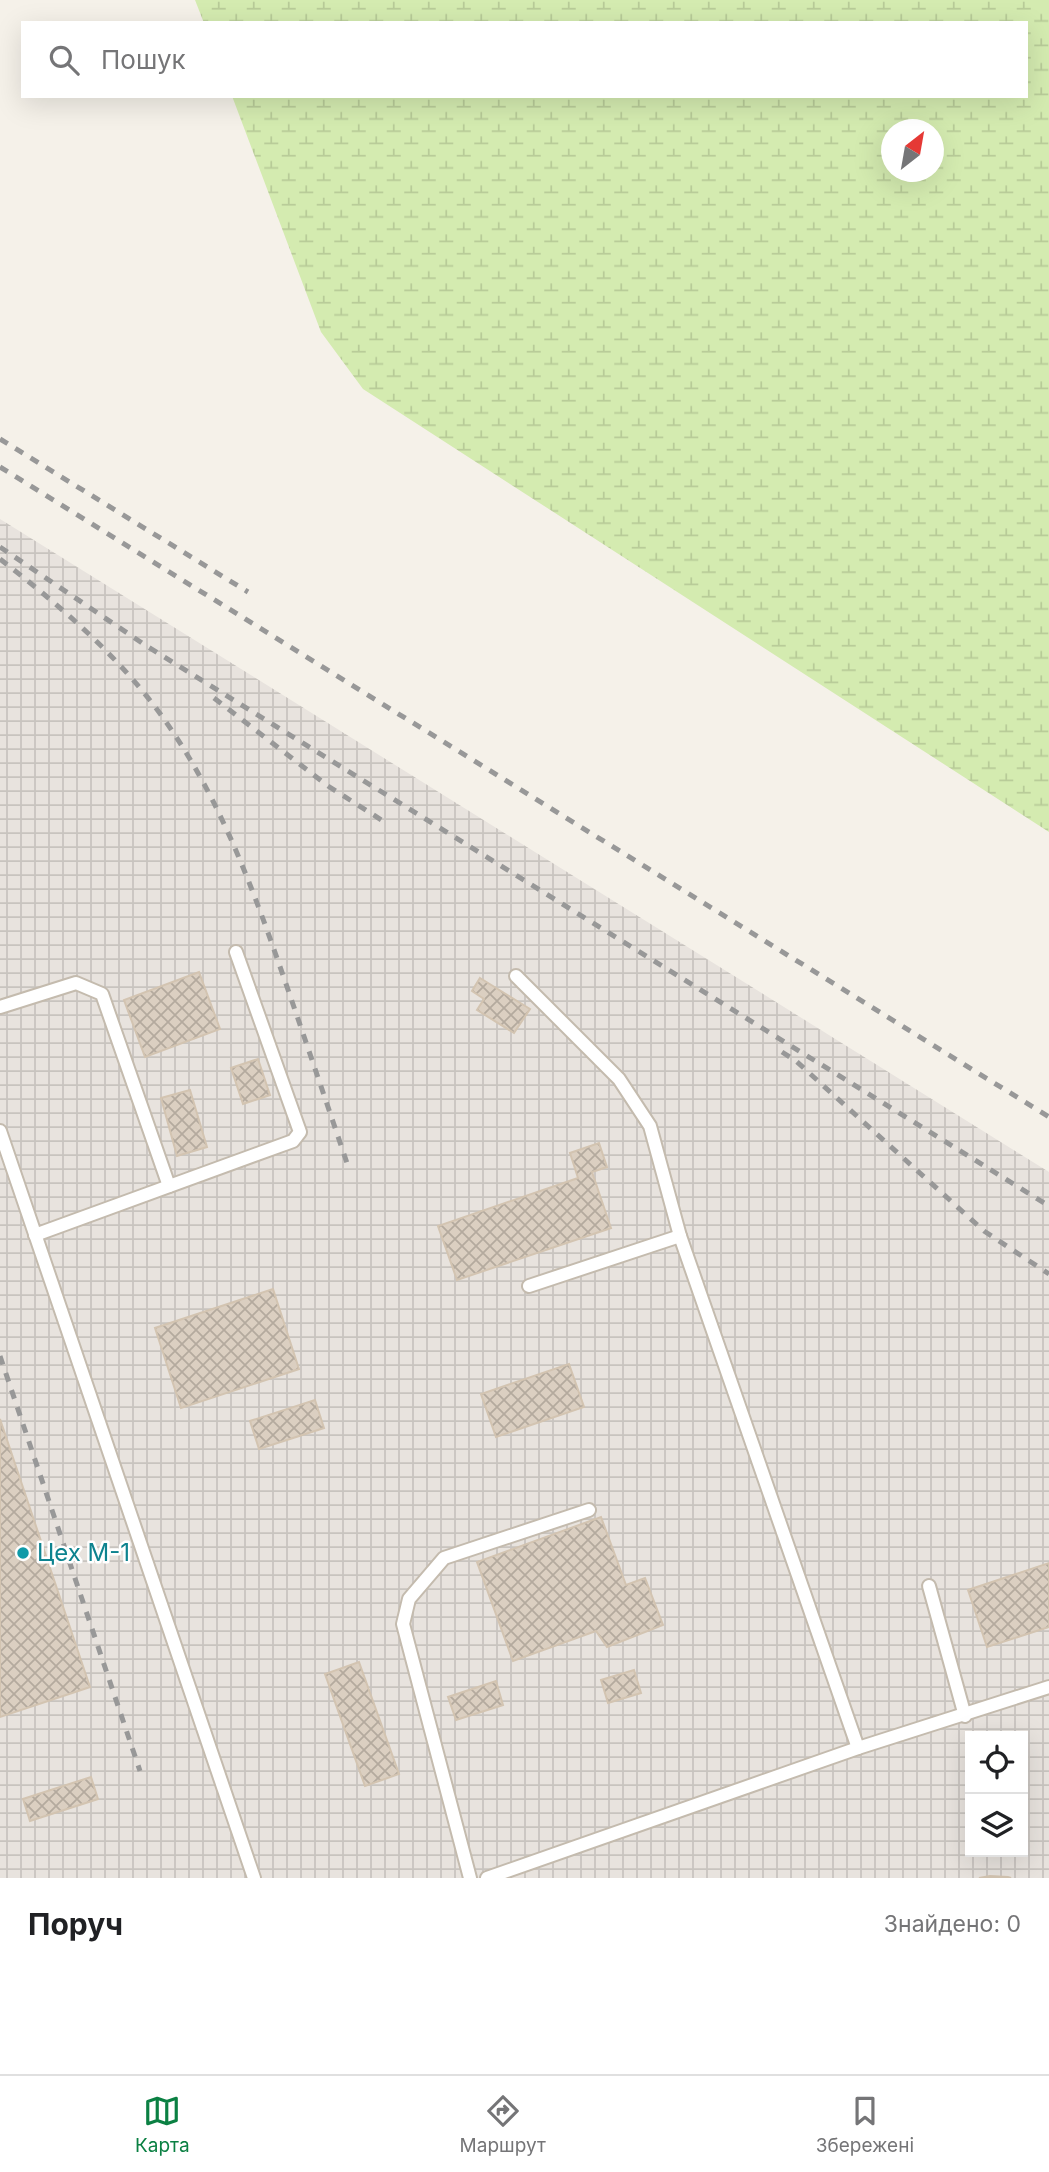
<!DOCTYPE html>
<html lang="uk">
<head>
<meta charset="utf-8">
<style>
  body { margin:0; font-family:Inter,sans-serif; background:#f6f6f6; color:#202124 }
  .controls { position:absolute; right:21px; bottom:21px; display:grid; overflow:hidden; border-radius:0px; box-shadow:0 7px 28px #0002 }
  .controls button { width:63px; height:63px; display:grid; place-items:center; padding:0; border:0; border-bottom:2px solid #e0e0e0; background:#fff; color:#202124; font:35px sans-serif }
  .compass { position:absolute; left:881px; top:119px; width:63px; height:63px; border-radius:50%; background:#fff; box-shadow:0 7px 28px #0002; rotate:31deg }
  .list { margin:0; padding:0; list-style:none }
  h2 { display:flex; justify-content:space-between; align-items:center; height:91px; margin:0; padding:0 28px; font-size:30px }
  h2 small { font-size:23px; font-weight:400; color:#757577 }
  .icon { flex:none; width:38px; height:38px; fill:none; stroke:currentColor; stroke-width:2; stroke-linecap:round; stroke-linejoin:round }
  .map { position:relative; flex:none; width:1049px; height:1878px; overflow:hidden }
  .search { position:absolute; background:#fff; box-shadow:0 7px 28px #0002; left:21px; right:21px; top:21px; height:77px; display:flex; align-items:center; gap:18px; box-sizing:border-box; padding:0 24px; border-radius:0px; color:#757577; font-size:26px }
  .sheet { height:196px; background:#fff }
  nav { display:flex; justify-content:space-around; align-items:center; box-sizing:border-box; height:98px; border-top:2px solid #e0e0e0; background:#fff; font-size:19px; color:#757577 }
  nav a { display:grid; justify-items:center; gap:4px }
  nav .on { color:#0b8043 }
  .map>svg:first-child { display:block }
  .industrial { fill:url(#industrial-grid); fill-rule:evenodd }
  .wetland { fill:url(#wetland-marsh); fill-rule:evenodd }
  .building { fill:url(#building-cross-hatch); stroke:#d3c4b1; stroke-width:2 }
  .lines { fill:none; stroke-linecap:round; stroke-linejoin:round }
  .lane-casing { stroke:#c4bbae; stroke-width:16 }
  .lane { stroke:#fff; stroke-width:12 }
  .rail { stroke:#989898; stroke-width:5; stroke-dasharray:9 9; stroke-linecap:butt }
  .culture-dot { fill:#0f9aa8; stroke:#fff; stroke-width:2.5 }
  .labels { text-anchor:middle; stroke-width:5; stroke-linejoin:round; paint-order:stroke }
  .culture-label { font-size:24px; fill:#0d838f; stroke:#fff; text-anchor:start }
</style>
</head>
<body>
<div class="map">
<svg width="1049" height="1878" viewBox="0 0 1049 1878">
  <defs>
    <pattern id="industrial-grid" width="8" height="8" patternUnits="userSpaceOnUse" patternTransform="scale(1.75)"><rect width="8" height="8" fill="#e8e3de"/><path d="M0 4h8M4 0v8" fill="none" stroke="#c8c4bf"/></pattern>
    <pattern id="wetland-marsh" width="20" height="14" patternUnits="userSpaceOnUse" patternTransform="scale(1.75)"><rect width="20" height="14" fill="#d4ebb0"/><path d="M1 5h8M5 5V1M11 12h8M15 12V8" fill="none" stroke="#b8cb98"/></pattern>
    <pattern id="building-cross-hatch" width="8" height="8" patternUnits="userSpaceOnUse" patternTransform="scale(1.75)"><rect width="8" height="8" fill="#dbcfc1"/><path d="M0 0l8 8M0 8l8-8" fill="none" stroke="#b4aa9e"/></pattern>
  </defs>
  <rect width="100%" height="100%" fill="#f5f1e9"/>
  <path class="industrial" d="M 0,519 L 1049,1172 L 1049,1878 L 0,1878 ZM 970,1736 L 1023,1736 L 1023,1852 L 970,1852 Z"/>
  <path class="wetland" d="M 195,0 L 1049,0 L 1049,832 L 363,389 L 321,332 L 232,96 L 1026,96 L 1026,23 L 204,23 ZM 892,130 L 934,130 L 934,172 L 892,172 Z"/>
  <g class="building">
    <polygon points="199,972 220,1029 145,1057 124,1000"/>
    <polygon points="480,978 530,1009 514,1033 477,1010 484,999 472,991"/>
    <polygon points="258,1059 270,1095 243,1104 231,1068"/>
    <polygon points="190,1090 207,1147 177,1156 161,1098"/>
    <polygon points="599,1143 607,1167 592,1172 611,1228 457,1280 438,1226 578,1178 570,1153"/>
    <polygon points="273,1289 299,1369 181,1408 155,1328"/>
    <polygon points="569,1364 584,1407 496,1437 481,1394"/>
    <polygon points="315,1400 324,1428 259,1449 250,1421"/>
    <polygon points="0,1419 90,1687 0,1717"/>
    <polygon points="601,1517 626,1585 645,1578 663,1625 607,1647 596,1631 513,1661 477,1562"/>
    <polygon points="1049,1563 1049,1627 987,1647 968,1590"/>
    <polygon points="359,1662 399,1774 365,1786 325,1674"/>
    <polygon points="634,1670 641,1693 608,1703 601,1680"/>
    <polygon points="496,1681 503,1705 456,1720 448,1697"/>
    <polygon points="91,1777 98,1799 30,1821 23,1799"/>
    <polygon points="990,1876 1008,1877 1011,1878 979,1878"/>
  </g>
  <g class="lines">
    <g class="lane-casing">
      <g id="lane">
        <polyline points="516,976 619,1079 650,1126 680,1236 858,1748"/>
        <polyline points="0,1007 76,983 102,994 169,1186"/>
        <polyline points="0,1131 254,1878"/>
        <polyline points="35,1235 293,1141 300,1132 236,952"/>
        <polyline points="529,1286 680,1236"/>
        <polyline points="929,1586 965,1716"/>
        <polyline points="470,1878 403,1624 409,1599 444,1558 589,1510"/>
        <polyline points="487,1878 858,1748 1049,1687"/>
      </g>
    </g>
    <use href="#lane" class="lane"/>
    <g class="rail">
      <polyline points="0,439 248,592"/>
      <polyline points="0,467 1049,1117"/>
      <polyline points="0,547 145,645 1049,1206"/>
      <path d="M 0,559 C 49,597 100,640 140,688 C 211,773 249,877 285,981 C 306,1042 327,1104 348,1166"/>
      <polyline points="214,698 328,786 383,821"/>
      <polyline points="782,1052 796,1061 984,1231 1049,1274"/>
      <polyline points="0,1356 140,1771"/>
    </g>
  </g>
  <circle class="culture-dot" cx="23" cy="1553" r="7"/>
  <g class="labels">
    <g class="culture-label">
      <text x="37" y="1561">Цех М-1</text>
    </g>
  </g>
</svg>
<div class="controls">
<button><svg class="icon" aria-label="locate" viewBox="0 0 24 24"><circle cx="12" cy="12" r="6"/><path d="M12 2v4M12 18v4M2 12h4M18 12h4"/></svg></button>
<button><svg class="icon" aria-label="layers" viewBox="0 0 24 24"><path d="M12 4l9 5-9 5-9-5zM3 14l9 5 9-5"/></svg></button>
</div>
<svg class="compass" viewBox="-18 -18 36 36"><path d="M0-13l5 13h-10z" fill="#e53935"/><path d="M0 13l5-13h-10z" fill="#757577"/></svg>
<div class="search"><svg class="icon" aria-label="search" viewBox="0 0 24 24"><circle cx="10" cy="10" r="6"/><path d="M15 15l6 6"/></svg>Пошук</div>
</div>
<section class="sheet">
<h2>Поруч<small>Знайдено: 0</small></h2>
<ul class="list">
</ul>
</section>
<nav>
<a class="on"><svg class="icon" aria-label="map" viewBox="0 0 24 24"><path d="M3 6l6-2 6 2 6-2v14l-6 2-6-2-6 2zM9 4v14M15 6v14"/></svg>Карта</a>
<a><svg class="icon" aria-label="directions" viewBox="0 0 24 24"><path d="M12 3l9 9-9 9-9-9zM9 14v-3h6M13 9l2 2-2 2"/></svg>Маршрут</a>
<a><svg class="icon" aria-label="saved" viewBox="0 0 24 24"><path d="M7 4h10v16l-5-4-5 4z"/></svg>Збережені</a>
</nav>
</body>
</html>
